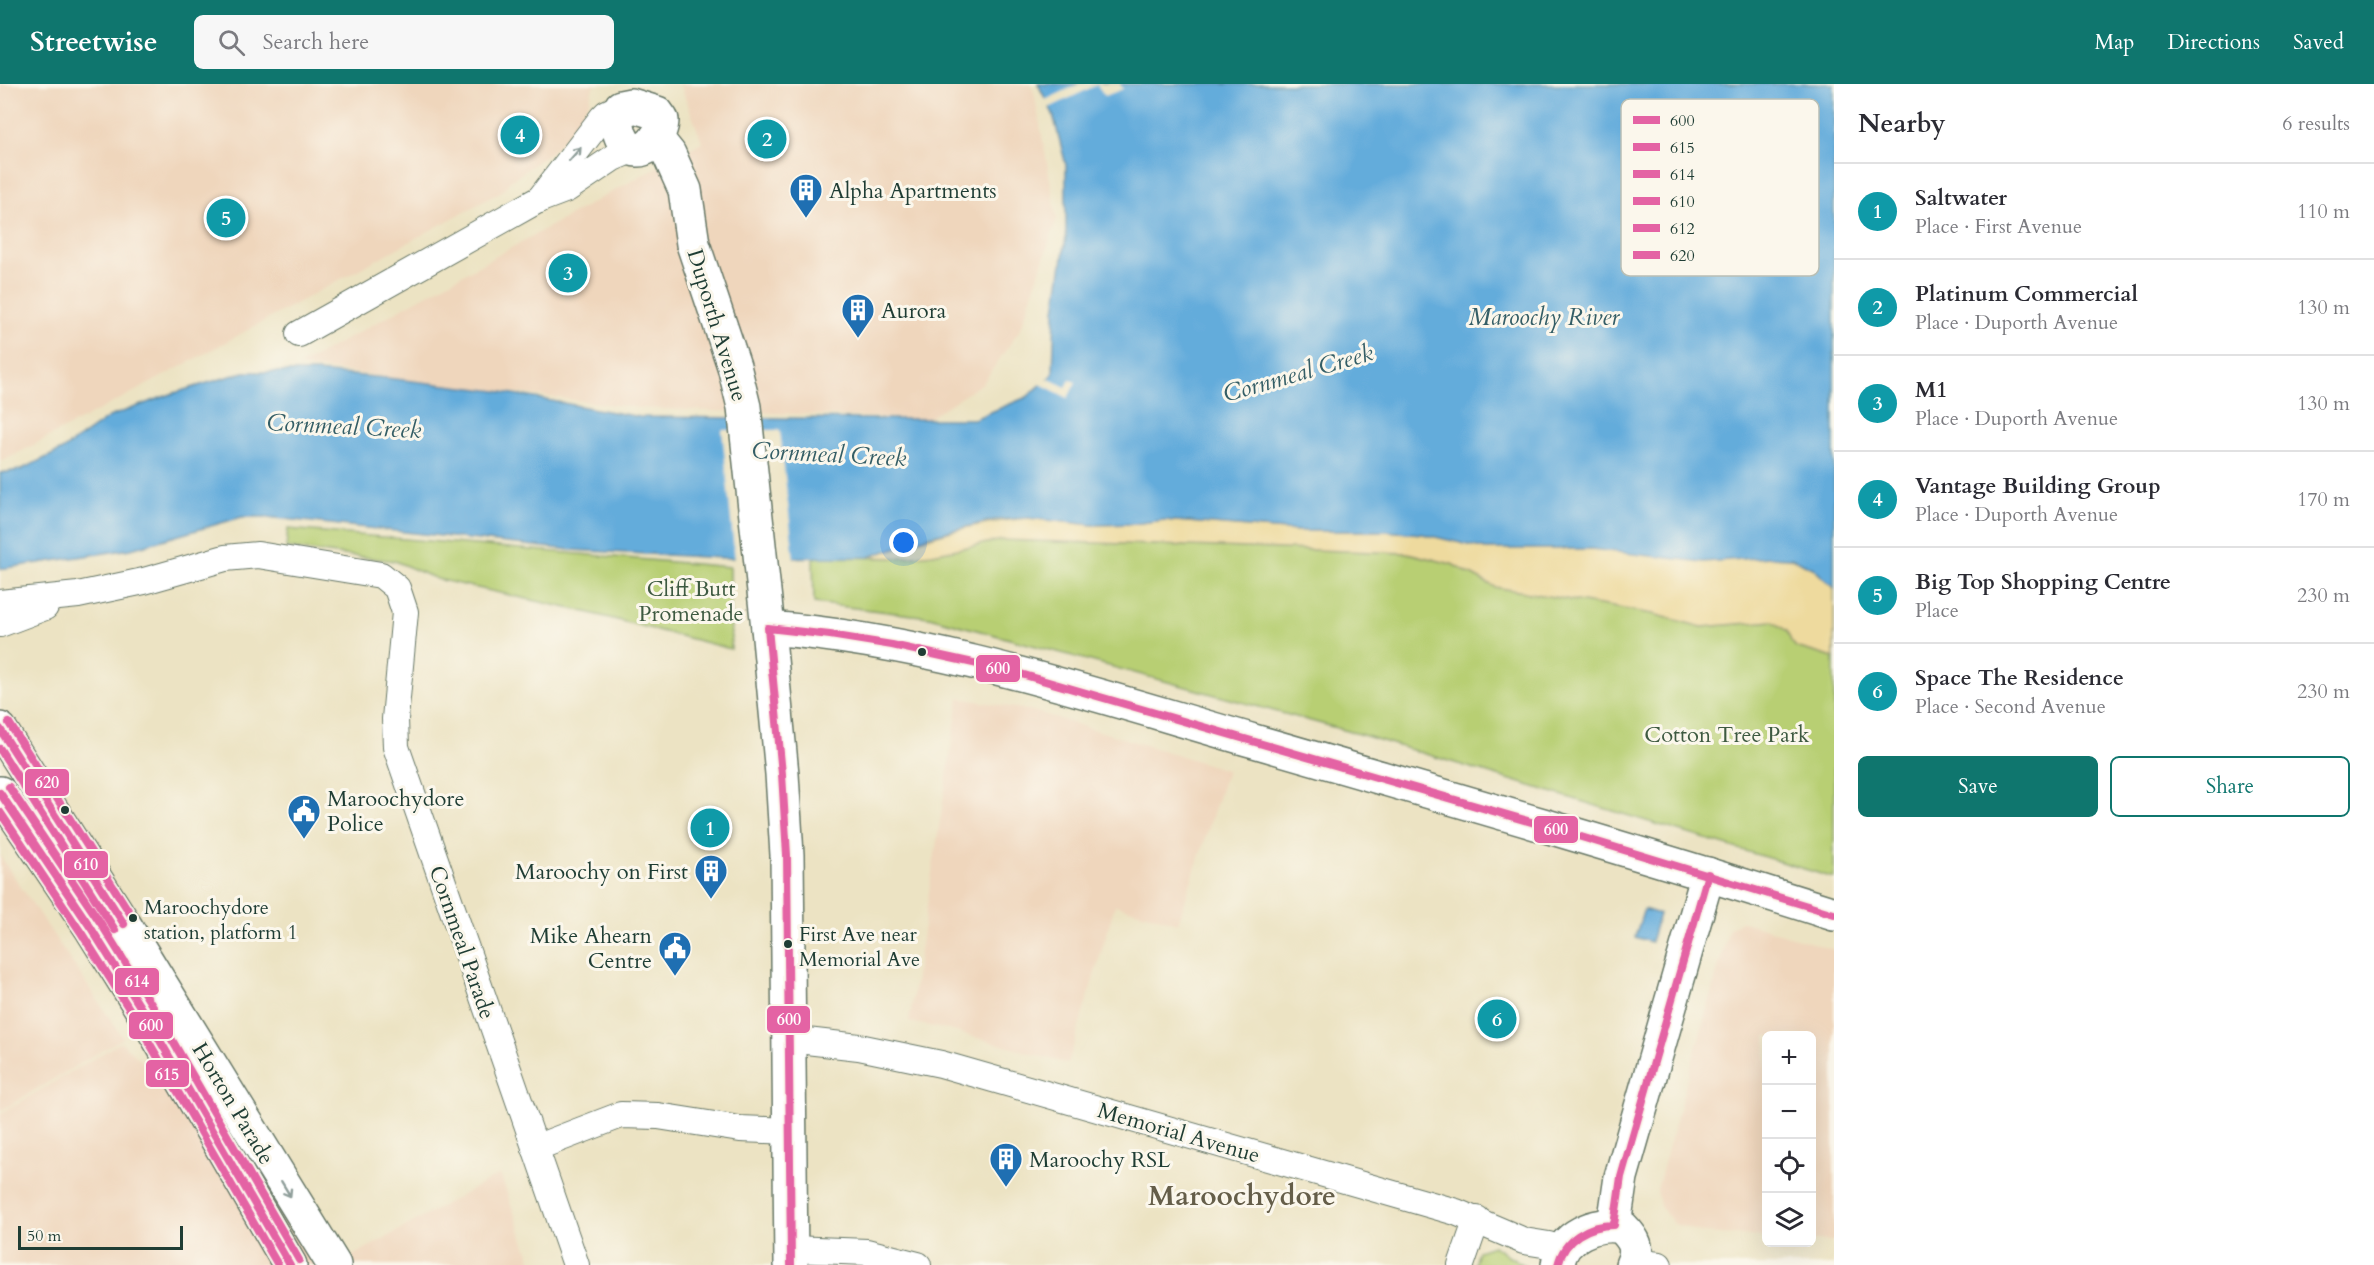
<!DOCTYPE html>
<html lang="en">
<head>
<meta charset="utf-8">
<style>
  body { margin:0; font-family:Cardo,serif; background:#f7f7f7; color:#2b2b33 }
  .controls { position:absolute; right:18px; bottom:18px; display:grid; overflow:hidden; border-radius:9px; box-shadow:0 6px 24px #0002 }
  .controls button { width:54px; height:54px; display:grid; place-items:center; padding:0; border:0; border-bottom:2px solid #e1e1e2; background:#fff; color:#2b2b33; font:30px sans-serif }
  .scale { position:absolute; left:18px; bottom:15px; width:165px; box-sizing:border-box; padding-left:6px; border:3px solid #1f3d34; border-top:0; font-size:16px; line-height:21px; white-space:nowrap; color:#1f3d34; -webkit-text-stroke:4px #fbf7ec; paint-order:stroke }
  .you { position:absolute; left:904px; top:459px; width:21px; height:21px; margin:-15px; border:4px solid #fff; border-radius:50%; background:#1a73e8; box-shadow:0 0 0 9px #1a73e833 }
  .badge { display:grid; place-items:center; width:39px; height:39px; border-radius:50%; background:#0f766e; color:#fff; font-size:20px; font-weight:700 }
  .pin { position:absolute; translate:-50% -50%; border:3px solid #fff; box-shadow:0 2px 6px #0006 }
  .list { margin:0; padding:0; list-style:none }
  h2 { display:flex; justify-content:space-between; align-items:center; height:78px; margin:0; padding:0 24px; font-size:26px }
  h2 small { font-size:20px; font-weight:400; color:#7c7c81 }
  .list li { display:grid; grid-template-columns:39px 1fr auto; gap:18px; align-items:center; box-sizing:border-box; height:96px; padding:0 24px; border-top:2px solid #e1e1e2 }
  .list b { display:block; font-size:22px; white-space:nowrap }
  .list p { margin:0; font-size:20px; white-space:nowrap; color:#7c7c81 }
  .list em { font-size:20px; font-style:normal; color:#7c7c81 }
  .actions { display:flex; gap:12px; padding:18px 24px }
  .actions a { flex:1; padding:14px 0; border:2px solid #0f766e; border-radius:9px; text-align:center; font-size:21px; color:#0f766e }
  .actions .main { background:#0f766e; color:#fff }
  .icon { flex:none; width:33px; height:33px; fill:none; stroke:currentColor; stroke-width:2; stroke-linecap:round; stroke-linejoin:round }
  .map { position:relative; flex:none; width:1834px; height:1181px; overflow:hidden }
  header { display:flex; align-items:center; gap:36px; box-sizing:border-box; height:84px; padding:0 30px; background:#0f766e; color:#fff }
  header strong { font-size:28px }
  nav { display:flex; gap:33px; margin-inline-start:auto; font-size:21px }
  .search { width:420px; height:54px; background:#f7f7f7; display:flex; align-items:center; gap:15px; box-sizing:border-box; padding:0 21px; border-radius:9px; color:#7c7c81; font-size:22px }
  main { display:flex }
  aside { flex:1; background:#fff }
  .map>svg:first-child { display:block }
  .built { fill:#efd6bc }
  .green { fill:#b8cf73; stroke:#6c8654; stroke-width:1.5 }
  .sand { fill:#eeda9e; stroke:#868c69; stroke-width:1.5 }
  .water { fill:#64acdb; stroke:#427488; stroke-width:1.5 }
  .pier { fill:#ece3c3 }
  .lines { fill:none; stroke-linecap:round; stroke-linejoin:round }
  .street-casing { stroke:#677766; stroke-width:28 }
  .secondary-casing { stroke:#677766; stroke-width:36 }
  .primary-casing { stroke:#677766; stroke-width:36 }
  .street { stroke:#fff; stroke-width:26 }
  .secondary { stroke:#fff; stroke-width:33 }
  .primary { stroke:#fff; stroke-width:33 }
  .bus-1-casing { stroke:#fbf7ec; stroke-width:12 }
  .bus-2-casing { stroke:#fbf7ec; stroke-width:12 }
  .bus-3-casing { stroke:#fbf7ec; stroke-width:12 }
  .bus-4-casing { stroke:#fbf7ec; stroke-width:12 }
  .bus-5-casing { stroke:#fbf7ec; stroke-width:12 }
  .bus-6-casing { stroke:#fbf7ec; stroke-width:12 }
  .bus-1 { stroke:#e463a4; stroke-width:8 }
  .bus-2 { stroke:#e463a4; stroke-width:8 }
  .bus-3 { stroke:#e463a4; stroke-width:8 }
  .bus-4 { stroke:#e463a4; stroke-width:8 }
  .bus-5 { stroke:#e463a4; stroke-width:8 }
  .bus-6 { stroke:#e463a4; stroke-width:8 }
  .oneway { stroke:#8f9e9a }
  .bus-dot { fill:#1f3d34; stroke:#fbf7ec; stroke-width:2 }
  .labels { text-anchor:middle; stroke-width:6; stroke-linejoin:round; paint-order:stroke }
  .bus-label { font-size:20px; fill:#1f3d34; stroke:#fbf7ec; text-anchor:start }
  .poi-label { font-size:22px; fill:#1f3d34; stroke:#fbf7ec; text-anchor:start }
  .street-label { font-size:22px; fill:#1f3d34; stroke:#fbf7ec }
  .park-label { font-size:22px; fill:#3e5a41; stroke:#fbf7ec }
  .water-label { font-size:24px; font-style:italic; fill:#345e66; stroke:#fbf7ec }
  .district-label { font-size:28px; font-weight:bold; fill:#655e49; stroke:#fbf7ec }
  .key { fill:#fbf7ec; stroke:#b9bfb5; stroke-width:1.5 }
  .key-label { font-size:16px; fill:#1f3d34 }
  .line-badge { stroke:#fbf7ec; stroke-width:2 }
  .badge-label { font-size:16px; text-anchor:middle; font-weight:bold; fill:#fff }
</style>
</head>
<body>
<header>
<strong>Streetwise</strong>
<div class="search"><svg class="icon" aria-label="search" viewBox="0 0 24 24"><circle cx="10" cy="10" r="6"/><path d="M15 15l6 6"/></svg>Search here</div>
<nav><a>Map</a><a>Directions</a><a>Saved</a></nav>
</header>
<main>
<div class="map">
<svg width="1834" height="1181" viewBox="0 0 1834 1181">
  <rect width="100%" height="100%" fill="#fbf7ec"/>
  <filter id="ink" filterUnits="userSpaceOnUse"><feTurbulence type="fractalNoise" baseFrequency=".0167" numOctaves="2"/><feDisplacementMap in="SourceGraphic" scale="12" xChannelSelector="R" yChannelSelector="G"/><feConvolveMatrix kernelMatrix="1 2 1 2 8 2 1 2 1" color-interpolation-filters="sRGB"/></filter>
  <filter id="wash" filterUnits="userSpaceOnUse"><feTurbulence type="fractalNoise" baseFrequency=".008" numOctaves="4" result="noise"/><feDisplacementMap in="SourceGraphic" scale="24" xChannelSelector="R" yChannelSelector="G"/><feGaussianBlur stdDeviation="1.35" result="paint"/><feColorMatrix in="noise" values="0 0 0 0 0 0 0 0 0 0 0 0 0 0 0 0 0 1.4 0 .05"/><feComposite in="paint" operator="in"/></filter>
  <g filter="url(#wash)">
    <rect width="100%" height="100%" fill="#ece3c3"/>
    <g class="built">
      <polygon points="0,0 594,0 589,18 575,42 555,65 509,98 504,106 158,295 5,376 0,377"/>
      <polygon points="680,0 1030,0 1034,8 1057,134 1021,244 983,299 927,335 640,324 298,282 702,58"/>
      <polygon points="959,614 1033,627 1227,686 1178,839 1115,821 1068,980 950,946 909,938"/>
      <polygon points="0,772 123,954 0,1027"/>
      <polygon points="1741,837 1834,866 1834,1157 1812,1156 1812,952 1766,952 1766,1153 1704,1149 1674,1140 1660,1122 1657,1105 1729,845"/>
      <polygon points="121,958 349,1174 500,1090 533,1181 0,1181 0,1030"/>
    </g>
    <g class="green">
      <polygon points="288,445 730,483 731,565 590,529 437,495 395,477 286,464"/>
      <polygon points="1002,456 1407,469 1452,480 1495,503 1653,530 1702,543 1773,537 1787,547 1791,557 1796,563 1834,574 1834,794 1366,652 929,533 814,519 813,473 896,474 932,470"/>
      <polygon points="1493,1162 1524,1181 1474,1181 1478,1167"/>
    </g>
    <path class="sand" d="M 1028,434 L 1093,441 L 1133,440 L 1164,436 L 1299,447 L 1385,447 L 1423,450 L 1486,465 L 1591,465 L 1791,474 L 1813,484 L 1834,504 L 1834,574 L 1796,563 L 1791,557 L 1787,547 L 1772,537 L 1702,543 L 1653,530 L 1495,503 L 1452,480 L 1408,469 L 1002,456 L 932,470 L 896,474 L 869,473 C 921,455 973,438 1028,434 Z"/>
    <g class="water">
      <polygon points="1038,0 1834,0 1834,504 1813,484 1791,474 1769,473 1703,478 1591,465 1486,465 1423,450 1385,447 1299,447 1164,436 1133,440 1093,441 1028,434 994,436 929,452 869,473 723,474 571,466 266,433 242,433 131,465 0,485 0,389 20,386 62,366 109,333 171,310 244,288 317,288 387,294 497,307 640,333 887,335 974,335 1027,313 1053,290 1055,226 1066,153 1066,81 1053,30"/>
      <polygon points="1644,825 1659,830 1651,858 1635,853"/>
    </g>
    <g class="pier">
      <polygon points="1079,0 1120,0 1123,5 1105,12 1097,1 1047,25 1043,17"/>
      <polygon points="1045,293 1066,303 1070,296 1076,298 1068,314 1038,299"/>
      <polygon points="722,346 780,346 794,475 735,476"/>
    </g>
  </g>
  <g filter="url(#ink)">
    <g class="lines">
      <g class="street-casing">
        <g id="street">
          <polyline points="539,116 602,34 607,29 622,22"/>
          <polyline points="299,250 538,116 567,105 613,74 634,65"/>
          <polyline points="0,519 78,511 144,497 225,474 258,471 381,491 397,504 405,528 395,635 396,663 576,1181"/>
          <polyline points="0,540 45,523"/>
          <polyline points="789,955 859,963 941,980 1456,1128 1524,1157 1549,1161 1562,1167"/>
          <polyline points="535,1064 621,1031 658,1032 740,1045 790,1047"/>
          <polyline points="791,1165 867,1168 918,1181"/>
          <polyline points="1634,1178 1659,1181"/>
          <polyline points="1461,1181 1477,1135"/>
        </g>
      </g>
      <g class="secondary-casing">
        <g id="secondary">
          <path d="M 631,21 L 657,29 L 662,36 C 662,50 648,71 632,65 C 619,59 614,35 621,23 Z"/>
          <polyline points="656,54 669,70 685,106 693,160 734,282 744,323 768,544 782,690 787,771 791,1181"/>
          <path d="M 768,544 C 935,557 1094,611 1254,657 C 1448,713 1642,769 1834,830"/>
          <polyline points="1614,1141 1621,1093 1708,790"/>
          <path d="M 1558,1181 C 1560,1152 1597,1137 1622,1143 C 1634,1155 1640,1164 1632,1181"/>
        </g>
      </g>
      <g class="primary-casing">
        <g id="primary">
          <polyline points="0,645 124,840 334,1181"/>
          <polyline points="0,709 91,844 144,929 290,1181"/>
        </g>
      </g>
      <use href="#street" class="street"/>
      <use href="#secondary" class="secondary"/>
      <use href="#primary" class="primary"/>
      <g class="bus-1-casing">
        <g id="bus-1">
          <polyline points="0,709 91,844 144,929 290,1181"/>
          <polyline points="791,1181 787,771 782,690 768,544 830,551 892,561 1014,588 1545,742 1834,830"/>
          <path d="M 1558,1181 C 1564,1155 1588,1141 1614,1141 L 1621,1093 L 1708,790"/>
        </g>
      </g>
      <g class="bus-2-casing">
        <polyline id="bus-2" points="0,728 82,850 135,934 278,1181"/>
      </g>
      <g class="bus-3-casing">
        <polyline id="bus-3" points="9,703 100,838 153,923 299,1176"/>
      </g>
      <g class="bus-4-casing">
        <polyline id="bus-4" points="0,645 124,840"/>
      </g>
      <g class="bus-5-casing">
        <polyline id="bus-5" points="0,665 115,846"/>
      </g>
      <g class="bus-6-casing">
        <polyline id="bus-6" points="9,639 133,834"/>
      </g>
      <use href="#bus-1" class="bus-1"/>
      <use href="#bus-2" class="bus-2"/>
      <use href="#bus-3" class="bus-3"/>
      <use href="#bus-4" class="bus-4"/>
      <use href="#bus-5" class="bus-5"/>
      <use href="#bus-6" class="bus-6"/>
    </g>
    <defs><path id="oneway-shaft" d="M-6 0H5M1.5-3L5.5 0L1.5 3" fill="none" stroke-width="1.6" stroke-linecap="round" stroke-linejoin="round" transform="scale(1.5)"/></defs>
    <g class="oneway">
      <use href="#oneway-shaft" transform="translate(575 70) rotate(-49)"/>
      <use href="#oneway-shaft" transform="translate(286 1105) rotate(59)"/>
    </g>
  </g>
  <defs>
    <g id="building-pin" transform="scale(1.725)"><path d="M0 17L-7.5 6A9.5 9.5 0 1 1 7.5 6Z" fill="#1f6fb2" stroke="#fbf7ec"/><path d="M-4-6H4V6H1V3H-1V6H-4ZM-2.5-4.3h1.7v1.8h-1.7ZM.8-4.3h1.7v1.8H.8ZM-2.5-1h1.7V.8h-1.7ZM.8-1h1.7V.8H.8Z" fill="#fff"/></g>
    <g id="civic-pin" transform="scale(1.725)"><path d="M0 17L-7.5 6A9.5 9.5 0 1 1 7.5 6Z" fill="#1f6fb2" stroke="#fbf7ec"/><path d="M-.6-6.5H3V-4.5H.6V-3L4-1V1h2V6H-6V1h2V-1L-.6-3ZM-1.2 2.5V6h2.4V2.5Z" fill="#fff"/></g>
  </defs>
  <g fill-rule="evenodd">
    <use href="#building-pin" x="806" y="106"/>
    <use href="#building-pin" x="858" y="226"/>
    <use href="#civic-pin" x="304" y="727"/>
    <use href="#building-pin" x="711" y="787"/>
    <use href="#civic-pin" x="675" y="864"/>
    <use href="#building-pin" x="1006" y="1075"/>
  </g>
  <g class="bus-dot">
    <circle cx="922" cy="568" r="5"/>
    <circle cx="65" cy="726" r="5"/>
    <circle cx="133" cy="834" r="5"/>
    <circle cx="788" cy="860" r="5"/>
  </g>
  <g class="labels">
    <g class="bus-label">
      <text x="144" y="830">Maroochydore<tspan x="144" dy="25">station, platform 1</tspan></text>
      <text x="799" y="857">First Ave near<tspan x="799" dy="25">Memorial Ave</tspan></text>
    </g>
    <g class="poi-label">
      <text x="829" y="114">Alpha Apartments</text>
      <text x="881" y="234">Aurora</text>
      <text x="327" y="722">Maroochydore<tspan x="327" dy="25">Police</tspan></text>
      <text x="688" y="795" text-anchor="end">Maroochy on First</text>
      <text x="652" y="859" text-anchor="end">Mike Ahearn<tspan x="652" dy="25">Centre</tspan></text>
      <text x="1029" y="1083">Maroochy RSL</text>
    </g>
    <g class="street-label">
      <text transform="translate(718 241) rotate(73)" y="8">Duporth Avenue</text>
      <text transform="translate(463 858) rotate(71)" y="8">Cornmeal Parade</text>
      <text transform="translate(234 1019) rotate(59)" y="8">Horton Parade</text>
      <text transform="translate(1179 1048) rotate(16)" y="8">Memorial Avenue</text>
    </g>
    <g class="park-label">
      <text x="691" y="512">Cliff Butt<tspan x="691" dy="25">Promenade</tspan></text>
      <text x="1727" y="658">Cotton Tree Park</text>
    </g>
    <g class="water-label">
      <text x="1544" y="241">Maroochy River</text>
      <text transform="translate(1298 289) rotate(-16)" y="8">Cornmeal Creek</text>
      <text transform="translate(344 342) rotate(3)" y="8">Cornmeal Creek</text>
      <text transform="translate(829 370) rotate(3)" y="8">Cornmeal Creek</text>
    </g>
    <g class="district-label">
      <text x="1242" y="1121">Maroochydore</text>
    </g>
  </g>
  <rect x="1621" y="15" width="198" height="177" rx="9" class="key"/>
  <rect x="1633" y="32" width="27" height="8" fill="#e463a4"/>
  <rect x="1633" y="59" width="27" height="8" fill="#e463a4"/>
  <rect x="1633" y="86" width="27" height="8" fill="#e463a4"/>
  <rect x="1633" y="113" width="27" height="8" fill="#e463a4"/>
  <rect x="1633" y="140" width="27" height="8" fill="#e463a4"/>
  <rect x="1633" y="167" width="27" height="8" fill="#e463a4"/>
  <g class="key-label">
    <text x="1670" y="42">600</text>
    <text x="1670" y="69">615</text>
    <text x="1670" y="96">614</text>
    <text x="1670" y="123">610</text>
    <text x="1670" y="150">612</text>
    <text x="1670" y="177">620</text>
  </g>
  <g class="line-badge">
    <rect x="975" y="570" width="46" height="29" rx="6" fill="#e463a4"/>
    <rect x="24" y="684" width="46" height="29" rx="6" fill="#e463a4"/>
    <rect x="1533" y="731" width="46" height="29" rx="6" fill="#e463a4"/>
    <rect x="63" y="766" width="46" height="29" rx="6" fill="#e463a4"/>
    <rect x="114" y="883" width="46" height="29" rx="6" fill="#e463a4"/>
    <rect x="766" y="921" width="45" height="29" rx="6" fill="#e463a4"/>
    <rect x="128" y="927" width="46" height="29" rx="6" fill="#e463a4"/>
    <rect x="145" y="975" width="45" height="29" rx="6" fill="#e463a4"/>
  </g>
  <g class="badge-label">
    <text x="998" y="590">600</text>
    <text x="47" y="704">620</text>
    <text x="1556" y="751">600</text>
    <text x="86" y="786">610</text>
    <text x="137" y="903">614</text>
    <text x="789" y="941">600</text>
    <text x="151" y="947">600</text>
    <text x="167" y="996">615</text>
  </g>
</svg>
<div class="controls">
<button>+</button>
<button>−</button>
<button><svg class="icon" aria-label="locate" viewBox="0 0 24 24"><circle cx="12" cy="12" r="6"/><path d="M12 2v4M12 18v4M2 12h4M18 12h4"/></svg></button>
<button><svg class="icon" aria-label="layers" viewBox="0 0 24 24"><path d="M12 4l9 5-9 5-9-5zM3 14l9 5 9-5"/></svg></button>
</div>
<div class="scale">50 m</div>
<div class="you"></div>
<div class="pin badge" style="left:710px;top:744px;background:#0f9aa8">1</div>
<div class="pin badge" style="left:767px;top:55px;background:#0f9aa8">2</div>
<div class="pin badge" style="left:568px;top:189px;background:#0f9aa8">3</div>
<div class="pin badge" style="left:520px;top:51px;background:#0f9aa8">4</div>
<div class="pin badge" style="left:226px;top:134px;background:#0f9aa8">5</div>
<div class="pin badge" style="left:1497px;top:935px;background:#0f9aa8">6</div>
</div>
<aside>
<h2>Nearby<small>6 results</small></h2>
<ul class="list">
<li><span class="badge" style="background:#0f9aa8">1</span><div><b>Saltwater</b><p>Place · First Avenue</p></div><em>110 m</em></li>
<li><span class="badge" style="background:#0f9aa8">2</span><div><b>Platinum Commercial</b><p>Place · Duporth Avenue</p></div><em>130 m</em></li>
<li><span class="badge" style="background:#0f9aa8">3</span><div><b>M1</b><p>Place · Duporth Avenue</p></div><em>130 m</em></li>
<li><span class="badge" style="background:#0f9aa8">4</span><div><b>Vantage Building Group</b><p>Place · Duporth Avenue</p></div><em>170 m</em></li>
<li><span class="badge" style="background:#0f9aa8">5</span><div><b>Big Top Shopping Centre</b><p>Place</p></div><em>230 m</em></li>
<li><span class="badge" style="background:#0f9aa8">6</span><div><b>Space The Residence</b><p>Place · Second Avenue</p></div><em>230 m</em></li>
</ul>
<div class="actions"><a class="main">Save</a><a>Share</a></div>
</aside>
</main>
</body>
</html>
